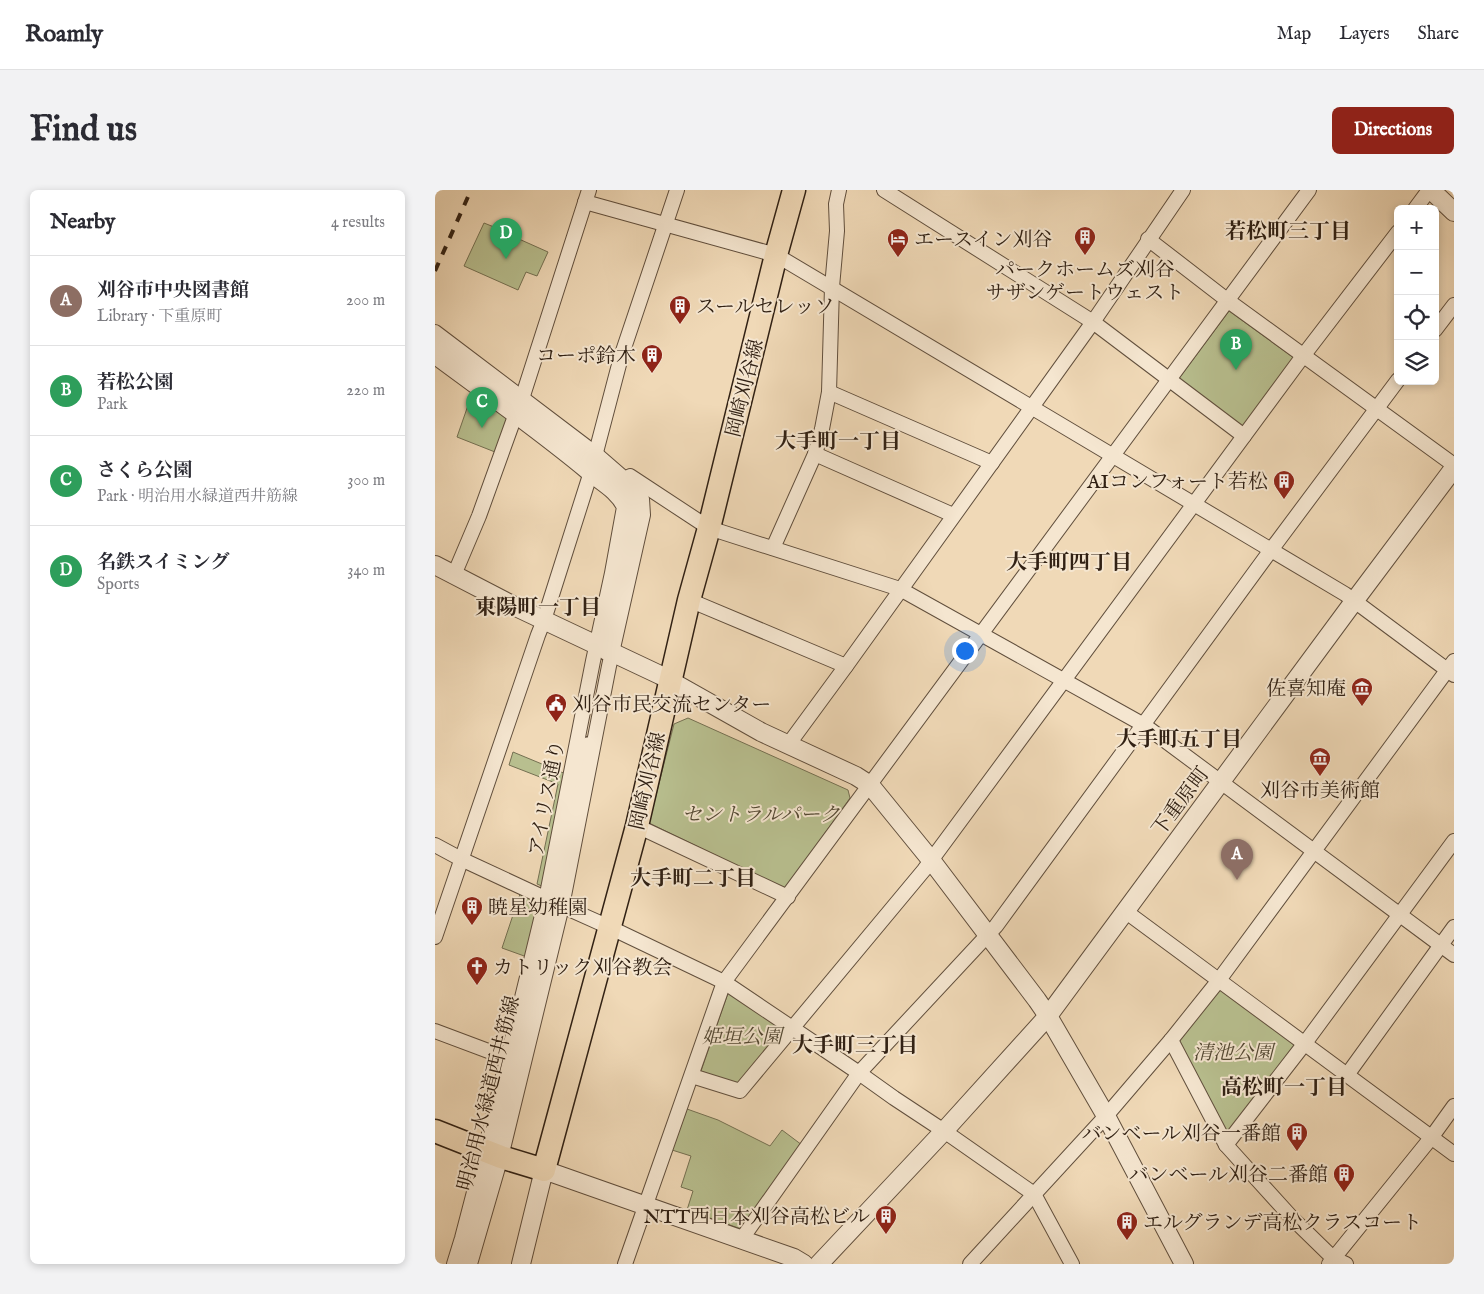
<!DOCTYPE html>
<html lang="en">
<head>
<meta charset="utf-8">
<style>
  body { margin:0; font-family:"IM FELL English","Noto Serif JP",serif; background:#f2f2f3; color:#2b2b33 }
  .controls { position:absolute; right:15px; top:15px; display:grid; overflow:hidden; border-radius:8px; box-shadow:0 2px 8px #0003 }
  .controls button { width:45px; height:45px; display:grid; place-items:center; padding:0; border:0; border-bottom:1px solid #e1e1e2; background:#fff; color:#2b2b33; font:25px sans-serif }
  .you { position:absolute; left:529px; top:460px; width:18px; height:18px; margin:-12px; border:4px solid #fff; border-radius:50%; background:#1a73e8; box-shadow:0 0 0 8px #1a73e833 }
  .badge { display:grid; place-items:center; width:32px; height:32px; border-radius:50%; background:#8f2418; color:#fff; font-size:16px; font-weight:700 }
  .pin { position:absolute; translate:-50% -41px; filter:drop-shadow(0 1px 2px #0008) }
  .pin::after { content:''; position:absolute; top:26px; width:18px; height:15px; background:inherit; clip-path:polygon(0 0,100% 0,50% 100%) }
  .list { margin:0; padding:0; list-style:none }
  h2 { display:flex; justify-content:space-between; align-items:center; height:65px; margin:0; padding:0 20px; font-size:21px }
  h2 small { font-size:16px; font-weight:400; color:#7c7c81 }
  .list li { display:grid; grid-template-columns:32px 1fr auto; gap:15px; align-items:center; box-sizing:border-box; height:90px; padding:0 20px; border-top:1px solid #e1e1e2 }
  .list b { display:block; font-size:19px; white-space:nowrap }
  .list p { margin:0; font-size:16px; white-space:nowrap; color:#7c7c81 }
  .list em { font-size:16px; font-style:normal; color:#7c7c81 }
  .icon { flex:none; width:28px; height:28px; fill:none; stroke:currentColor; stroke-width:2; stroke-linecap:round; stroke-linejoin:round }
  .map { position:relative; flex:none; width:1019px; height:1074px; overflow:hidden; border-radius:8px }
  header { display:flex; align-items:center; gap:30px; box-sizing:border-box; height:70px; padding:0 25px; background:#fff; border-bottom:1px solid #e1e1e2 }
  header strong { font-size:24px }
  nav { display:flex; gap:28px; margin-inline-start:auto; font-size:18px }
  .intro { display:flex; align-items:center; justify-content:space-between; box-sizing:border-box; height:120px; padding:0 30px }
  h1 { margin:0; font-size:35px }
  .button { padding:12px 22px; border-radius:8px; background:#8f2418; color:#fff; font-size:18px; font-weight:700 }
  main { display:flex; gap:30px; padding:0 30px }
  aside { flex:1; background:#fff; border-radius:8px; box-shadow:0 2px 8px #0003 }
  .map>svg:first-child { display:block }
  .green { fill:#b8bf8f; stroke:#747052 }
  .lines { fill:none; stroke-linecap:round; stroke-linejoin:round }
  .pedestrian-casing { stroke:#614f3d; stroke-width:14 }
  .minor-casing { stroke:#614f3d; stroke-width:16 }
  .tertiary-casing { stroke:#614f3d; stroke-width:20 }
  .primary-casing { stroke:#312114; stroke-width:25 }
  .pedestrian { stroke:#f5e6d0; stroke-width:11 }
  .minor { stroke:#f5e6d0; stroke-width:14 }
  .tertiary { stroke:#f5e6d0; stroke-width:18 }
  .primary { stroke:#f0d9b7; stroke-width:22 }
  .rail { stroke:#312114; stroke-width:4; stroke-dasharray:9 9; stroke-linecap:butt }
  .labels { text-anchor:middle; stroke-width:4; stroke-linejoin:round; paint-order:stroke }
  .poi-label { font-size:20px; fill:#312114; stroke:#f5e6d0; text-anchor:start }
  .street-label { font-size:20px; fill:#312114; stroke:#f5e6d0 }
  .park-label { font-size:20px; font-style:italic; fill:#534833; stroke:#f5e6d0 }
  .neighbourhood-label { font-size:21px; font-weight:bold; fill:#312114; stroke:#f5e6d0 }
</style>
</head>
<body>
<header>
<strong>Roamly</strong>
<nav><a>Map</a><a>Layers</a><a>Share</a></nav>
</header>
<div class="intro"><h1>Find us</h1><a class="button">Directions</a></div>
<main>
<aside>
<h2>Nearby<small>4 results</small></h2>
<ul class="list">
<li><span class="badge" style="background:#8d6e63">A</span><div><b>刈谷市中央図書館</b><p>Library · 下重原町</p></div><em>200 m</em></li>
<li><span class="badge" style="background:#2e9e5b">B</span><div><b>若松公園</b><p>Park</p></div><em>220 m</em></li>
<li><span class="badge" style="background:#2e9e5b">C</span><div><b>さくら公園</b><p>Park · 明治用水緑道西井筋線</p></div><em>300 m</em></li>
<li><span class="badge" style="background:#2e9e5b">D</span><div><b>名鉄スイミング</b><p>Sports</p></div><em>340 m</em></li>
</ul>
</aside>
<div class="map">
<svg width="1019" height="1074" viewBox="0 0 1019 1074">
  <rect width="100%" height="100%" fill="#f0d9b7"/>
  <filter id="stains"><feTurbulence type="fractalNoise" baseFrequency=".004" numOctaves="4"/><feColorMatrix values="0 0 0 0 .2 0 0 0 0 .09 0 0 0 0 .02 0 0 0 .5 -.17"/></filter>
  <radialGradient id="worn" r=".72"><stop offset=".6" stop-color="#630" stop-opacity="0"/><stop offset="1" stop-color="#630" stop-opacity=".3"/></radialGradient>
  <g class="green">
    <polygon points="49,33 64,39 67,34 77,38 75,45 113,62 102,86 91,82 83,100 29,76"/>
    <polygon points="794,121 859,168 807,239 742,191"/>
    <polygon points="38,201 73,228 60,262 22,247"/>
    <polygon points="253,528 413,600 415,608 350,699 214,633 239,534"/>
    <polygon points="78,562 131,584 109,697 102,694 123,594 74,575"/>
    <polygon points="85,704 104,713 92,767 67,758"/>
    <polygon points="786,798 862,854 792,944 742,854"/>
    <polygon points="293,803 349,840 303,895 266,881"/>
    <polygon points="252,919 283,930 335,956 347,940 367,955 306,1039 252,1020 258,1001 246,997 256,966 237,960"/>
  </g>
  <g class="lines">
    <g class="pedestrian-casing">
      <g id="pedestrian">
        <path d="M 0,155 L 183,295 C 192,303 197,310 199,322 L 170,464"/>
        <polyline points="28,1074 58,963 120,713 152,553"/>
      </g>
    </g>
    <g class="minor-casing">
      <g id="minor">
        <polyline points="449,0 658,132 809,246"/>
        <polyline points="150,12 341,65 910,404 1019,485"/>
        <polyline points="980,19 994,0"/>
        <polyline points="713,49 792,110 1019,275"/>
        <polyline points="1000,140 1019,115"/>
        <polyline points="0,142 161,264 199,297 207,309 208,325 174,476 127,716 66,967 35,1074"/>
        <path d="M 0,167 C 51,205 104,242 153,283 C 166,294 181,301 189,317 L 177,383 L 158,471 L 111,709 L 50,960 L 27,1048 L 19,1074"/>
        <polyline points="394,202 557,273"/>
        <polyline points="380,264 518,325"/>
        <polyline points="195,286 274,338 465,399 709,535 1019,765"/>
        <polyline points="338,358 380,264 387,239 394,202 397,97 402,41 401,14 404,0"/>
        <polyline points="19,385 44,326 80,226 84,218 154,0"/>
        <polyline points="254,410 411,476"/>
        <polyline points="353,555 411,476 658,132 748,0"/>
        <polyline points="202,636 353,707"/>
        <polyline points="0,655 26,669 127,716 174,737 289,792 424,883 459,908 509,941 599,1004 637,1074"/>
        <polyline points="690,721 1019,964"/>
        <polyline points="0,747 103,445 109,430 155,285 186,167 242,0"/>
        <polyline points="0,841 72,868"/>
        <polyline points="736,850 791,955 858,1029 898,1068 911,1074"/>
        <polyline points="912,885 1019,737"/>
        <polyline points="257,886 305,901 489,680 868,166 963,42"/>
        <polyline points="791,955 870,853 1019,651"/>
        <polyline points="306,1050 424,883 561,736 836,360 963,190"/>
        <polyline points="190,1074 289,792 874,0"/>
        <polyline points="535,1074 671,926 736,850 784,790 1019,471"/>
        <polyline points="894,1074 996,948 1019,916"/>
      </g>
    </g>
    <g class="tertiary-casing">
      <g id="tertiary">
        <polyline points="996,0 1019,22"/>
        <polyline points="0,375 81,417 225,485 326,542 421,586 435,595 496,670 602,810 613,826 671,926 749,1074"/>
        <polyline points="86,1074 109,980 359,1068 369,1074"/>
        <polyline points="384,1074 509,941 613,826 920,410 1019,278"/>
      </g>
    </g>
    <g class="primary-casing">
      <polyline id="primary" points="0,941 66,967 109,980 202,636 254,410 274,338 341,65 359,0"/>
    </g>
    <use href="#pedestrian" class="pedestrian"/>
    <use href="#minor" class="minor"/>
    <use href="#tertiary" class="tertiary"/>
    <use href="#primary" class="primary"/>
    <polyline class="rail" points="0,81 36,0"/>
  </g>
  <defs>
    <g id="building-pin" transform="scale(1.125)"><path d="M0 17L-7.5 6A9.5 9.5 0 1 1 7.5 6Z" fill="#8f2418" stroke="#f5e6d0"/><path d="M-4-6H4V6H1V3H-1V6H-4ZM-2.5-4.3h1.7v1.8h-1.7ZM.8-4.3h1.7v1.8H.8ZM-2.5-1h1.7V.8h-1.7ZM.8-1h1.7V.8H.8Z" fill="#fff"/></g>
    <g id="hotel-pin" transform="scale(1.125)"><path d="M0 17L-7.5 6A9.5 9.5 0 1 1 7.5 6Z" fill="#8f2418" stroke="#f5e6d0"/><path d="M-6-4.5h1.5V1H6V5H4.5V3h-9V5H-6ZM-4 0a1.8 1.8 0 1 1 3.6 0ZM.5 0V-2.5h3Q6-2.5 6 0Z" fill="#fff"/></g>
    <g id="museum-pin" transform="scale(1.125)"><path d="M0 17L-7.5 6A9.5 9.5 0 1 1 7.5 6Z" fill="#8f2418" stroke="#f5e6d0"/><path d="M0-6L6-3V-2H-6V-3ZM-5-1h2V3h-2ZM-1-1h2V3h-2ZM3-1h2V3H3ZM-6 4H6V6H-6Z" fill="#fff"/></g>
    <g id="civic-pin" transform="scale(1.125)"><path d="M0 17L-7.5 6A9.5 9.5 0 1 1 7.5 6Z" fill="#8f2418" stroke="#f5e6d0"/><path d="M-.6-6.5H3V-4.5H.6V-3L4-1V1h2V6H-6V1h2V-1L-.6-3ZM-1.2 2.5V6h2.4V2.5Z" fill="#fff"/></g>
    <g id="church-pin" transform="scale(1.125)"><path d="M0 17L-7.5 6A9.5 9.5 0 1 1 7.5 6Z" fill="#8f2418" stroke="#f5e6d0"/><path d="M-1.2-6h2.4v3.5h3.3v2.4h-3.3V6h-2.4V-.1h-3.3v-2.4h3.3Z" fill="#fff"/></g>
  </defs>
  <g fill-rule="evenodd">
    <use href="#building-pin" x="650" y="47"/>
    <use href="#hotel-pin" x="463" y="49"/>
    <use href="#building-pin" x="245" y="116"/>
    <use href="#building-pin" x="217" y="165"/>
    <use href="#building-pin" x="849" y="291"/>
    <use href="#museum-pin" x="927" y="498"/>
    <use href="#civic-pin" x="121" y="514"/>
    <use href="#museum-pin" x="885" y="568"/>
    <use href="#building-pin" x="37" y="717"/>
    <use href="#church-pin" x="42" y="777"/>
    <use href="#building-pin" x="862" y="943"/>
    <use href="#building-pin" x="909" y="984"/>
    <use href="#building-pin" x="451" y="1026"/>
    <use href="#building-pin" x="692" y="1032"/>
  </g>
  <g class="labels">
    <g class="poi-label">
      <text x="479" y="56">エースイン刈谷</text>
      <text x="650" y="86" text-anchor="middle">パークホームズ刈谷<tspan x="650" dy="23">サザンゲートウェスト</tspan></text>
      <text x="261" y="123">スールセレッソ</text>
      <text x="201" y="172" text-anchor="end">コーポ鈴木</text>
      <text x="833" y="298" text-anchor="end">AIコンフォート若松</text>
      <text x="911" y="505" text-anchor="end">佐喜知庵</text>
      <text x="137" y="521">刈谷市民交流センター</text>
      <text x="885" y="607" text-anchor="middle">刈谷市美術館</text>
      <text x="53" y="724">暁星幼稚園</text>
      <text x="58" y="784">カトリック刈谷教会</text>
      <text x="846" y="950" text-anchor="end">バンベール刈谷一番館</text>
      <text x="893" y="991" text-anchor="end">バンベール刈谷二番館</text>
      <text x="435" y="1033" text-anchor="end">NTT西日本刈谷高松ビル</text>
      <text x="708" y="1039">エルグランデ高松クラスコート</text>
    </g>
    <g class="street-label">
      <text transform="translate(309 198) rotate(-76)" y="7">岡崎刈谷線</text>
      <text transform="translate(212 591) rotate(-77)" y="7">岡崎刈谷線</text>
      <text transform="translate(111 608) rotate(-79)" y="7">アイリス通り</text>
      <text transform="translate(745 611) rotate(-53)" y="7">下重原町</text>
      <text transform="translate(53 903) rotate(-76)" y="7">明治用水緑道西井筋線</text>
    </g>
    <g class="park-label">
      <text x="326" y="631">セントラルパーク</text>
      <text x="307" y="853">姫垣公園</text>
      <text x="798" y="869">清池公園</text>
    </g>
    <g class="neighbourhood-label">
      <text x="853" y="48">若松町三丁目</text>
      <text x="403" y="258">大手町一丁目</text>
      <text x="634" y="379">大手町四丁目</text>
      <text x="103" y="424">東陽町一丁目</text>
      <text x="744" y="556">大手町五丁目</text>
      <text x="258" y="695">大手町二丁目</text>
      <text x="420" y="862">大手町三丁目</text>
      <text x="849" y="904">高松町一丁目</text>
    </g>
  </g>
  <rect width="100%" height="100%" filter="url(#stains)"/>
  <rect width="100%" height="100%" fill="url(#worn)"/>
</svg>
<div class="controls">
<button>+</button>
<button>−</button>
<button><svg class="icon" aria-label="locate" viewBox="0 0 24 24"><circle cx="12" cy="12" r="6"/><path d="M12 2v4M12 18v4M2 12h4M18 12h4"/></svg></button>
<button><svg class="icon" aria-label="layers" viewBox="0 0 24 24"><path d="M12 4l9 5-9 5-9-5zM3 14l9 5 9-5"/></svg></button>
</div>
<div class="you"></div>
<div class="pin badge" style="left:802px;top:690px;background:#8d6e63">A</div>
<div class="pin badge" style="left:801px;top:180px;background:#2e9e5b">B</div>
<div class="pin badge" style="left:47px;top:238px;background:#2e9e5b">C</div>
<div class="pin badge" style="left:71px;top:69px;background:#2e9e5b">D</div>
</div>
</main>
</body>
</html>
